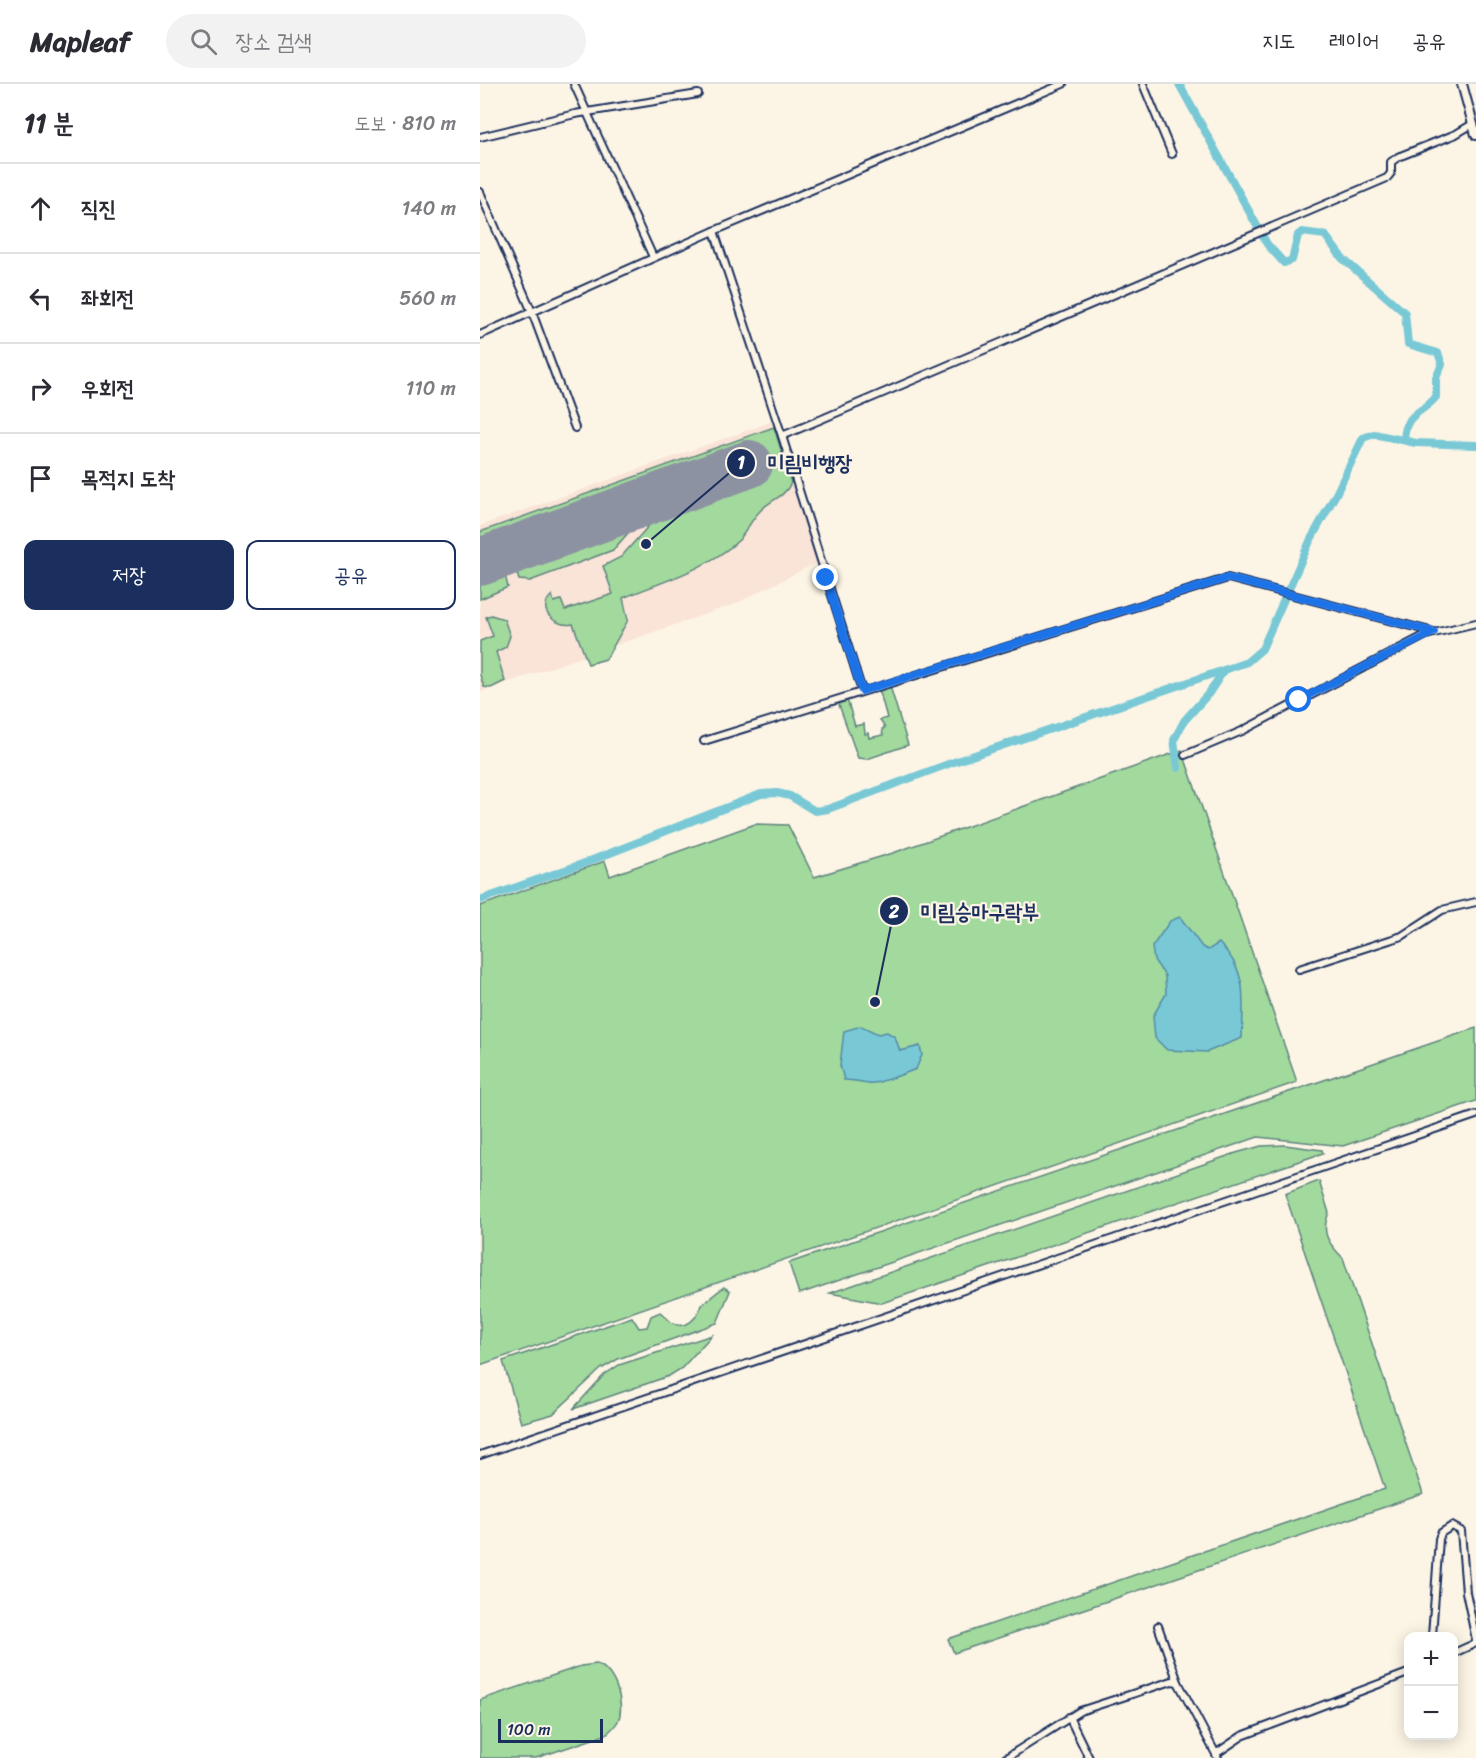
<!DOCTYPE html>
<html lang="ko">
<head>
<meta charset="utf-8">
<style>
  body { margin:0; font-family:Sriracha,"Poor Story",sans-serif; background:#f2f2f3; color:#2b2b33 }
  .controls { position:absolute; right:18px; bottom:18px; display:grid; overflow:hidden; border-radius:12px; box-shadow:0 3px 15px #0003 }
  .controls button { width:54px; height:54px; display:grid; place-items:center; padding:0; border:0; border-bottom:2px solid #e1e1e2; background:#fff; color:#2b2b33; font:30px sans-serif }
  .scale { position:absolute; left:18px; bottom:15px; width:105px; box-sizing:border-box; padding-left:6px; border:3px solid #1b2f5e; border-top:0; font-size:16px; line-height:21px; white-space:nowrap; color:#1b2f5e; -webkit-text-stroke:4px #fcf5e5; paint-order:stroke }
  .stop { position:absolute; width:18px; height:18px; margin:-14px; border:4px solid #1a73e8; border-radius:50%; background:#fff }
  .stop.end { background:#1a73e8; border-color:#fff; box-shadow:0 2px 6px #0008 }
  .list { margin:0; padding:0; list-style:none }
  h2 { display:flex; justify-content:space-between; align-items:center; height:78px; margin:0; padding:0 24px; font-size:26px }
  h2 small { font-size:20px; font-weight:400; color:#7c7c81 }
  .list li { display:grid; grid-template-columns:39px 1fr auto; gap:18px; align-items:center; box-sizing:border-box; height:90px; padding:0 24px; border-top:2px solid #e1e1e2 }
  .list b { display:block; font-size:22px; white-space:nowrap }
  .list em { font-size:20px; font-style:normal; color:#7c7c81 }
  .actions { display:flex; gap:12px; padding:18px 24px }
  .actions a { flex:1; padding:14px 0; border:2px solid #1b2f5e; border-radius:12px; text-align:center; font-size:21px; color:#1b2f5e }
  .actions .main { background:#1b2f5e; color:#fff }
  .icon { flex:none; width:33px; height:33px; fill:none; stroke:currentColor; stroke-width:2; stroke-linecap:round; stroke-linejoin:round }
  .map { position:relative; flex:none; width:996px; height:1674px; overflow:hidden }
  header { display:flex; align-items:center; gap:36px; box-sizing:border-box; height:84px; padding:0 30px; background:#fff; border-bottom:2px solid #e1e1e2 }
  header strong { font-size:28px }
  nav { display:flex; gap:33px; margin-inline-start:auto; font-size:21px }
  .search { width:420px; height:54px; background:#f2f2f3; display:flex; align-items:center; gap:15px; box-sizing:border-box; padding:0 21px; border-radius:33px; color:#7c7c81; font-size:22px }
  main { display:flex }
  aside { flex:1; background:#fff }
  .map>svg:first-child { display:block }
  .built { fill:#fae3d7 }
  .green { fill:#a2d99d; stroke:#5e847e; stroke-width:1.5 }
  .water { fill:#79c8d6; stroke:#538ba6; stroke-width:1.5 }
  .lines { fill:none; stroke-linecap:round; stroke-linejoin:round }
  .canal { stroke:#79c8d6; stroke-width:8 }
  .runway { stroke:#8c92a2; stroke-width:48 }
  .minor-casing { stroke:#1b2f5e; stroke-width:10 }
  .tertiary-casing { stroke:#1b2f5e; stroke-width:12 }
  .minor { stroke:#fcf5e5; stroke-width:6 }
  .tertiary { stroke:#fcf5e5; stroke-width:8 }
  .route { stroke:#1a73e8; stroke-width:8 }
  .leader { fill:none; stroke:#1b2f5e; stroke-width:2 }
  .callout-dot { fill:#1b2f5e; stroke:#fcf5e5; stroke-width:2 }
  .mark-label { font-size:18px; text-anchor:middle; font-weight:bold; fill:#fff }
  .callout-label { font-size:21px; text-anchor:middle; font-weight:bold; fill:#1b2f5e; stroke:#fcf5e5; stroke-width:4.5; stroke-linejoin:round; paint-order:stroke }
</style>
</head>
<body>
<header>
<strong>Mapleaf</strong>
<div class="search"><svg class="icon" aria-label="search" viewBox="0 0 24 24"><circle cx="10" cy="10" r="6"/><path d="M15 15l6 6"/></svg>장소 검색</div>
<nav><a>지도</a><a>레이어</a><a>공유</a></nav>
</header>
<main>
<aside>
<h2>11 분<small>도보 · 810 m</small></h2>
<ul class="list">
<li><svg class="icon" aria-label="ahead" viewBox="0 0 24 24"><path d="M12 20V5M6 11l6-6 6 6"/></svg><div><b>직진</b></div><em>140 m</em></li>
<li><svg class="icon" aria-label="left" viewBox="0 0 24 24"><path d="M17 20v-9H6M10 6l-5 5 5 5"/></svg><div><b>좌회전</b></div><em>560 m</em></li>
<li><svg class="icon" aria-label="right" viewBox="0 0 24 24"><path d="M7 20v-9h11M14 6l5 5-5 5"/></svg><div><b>우회전</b></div><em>110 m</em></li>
<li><svg class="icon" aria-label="arrive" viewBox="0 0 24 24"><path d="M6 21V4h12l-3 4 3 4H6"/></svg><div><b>목적지 도착</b></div></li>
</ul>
<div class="actions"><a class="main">저장</a><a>공유</a></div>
</aside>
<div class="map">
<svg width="996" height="1674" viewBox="0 0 996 1674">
  <rect width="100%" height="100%" fill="#fcf5e5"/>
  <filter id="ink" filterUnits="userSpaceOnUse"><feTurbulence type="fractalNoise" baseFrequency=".0167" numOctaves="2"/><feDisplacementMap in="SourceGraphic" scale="12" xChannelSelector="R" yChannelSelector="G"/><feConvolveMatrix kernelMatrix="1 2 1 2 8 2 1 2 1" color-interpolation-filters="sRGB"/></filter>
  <g filter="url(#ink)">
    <polygon class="built" points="293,337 338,478 255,520 0,608 0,442"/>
    <g class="green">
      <path d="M 294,343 L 311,399 C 304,414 291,415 281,426 C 272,434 267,447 259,456 C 228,485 181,498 143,514 L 148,536 L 126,575 L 108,580 L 93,540 C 76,544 55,526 72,511 L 74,518 L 81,516 L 85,526 L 133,510 L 123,482 L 141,473 L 188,420 L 275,391 L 269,370 L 0,465 L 0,448 Z"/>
      <polygon points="151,434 156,440 133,466 50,497 39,496 35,483 38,476"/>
      <polygon points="17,483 24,487 28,503 0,515 0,490"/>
      <polygon points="11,531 24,535 30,552 26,563 16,568 25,597 11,604 4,603 0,591 0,557 13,552 6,533"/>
      <polygon points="410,602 428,661 387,675 378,674 358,618 367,615 375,642 384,640 385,650 388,649 389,654 403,651 402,645 405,644 400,636 407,634 399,605"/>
      <polygon points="702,666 817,998 0,1281 0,822 125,777 130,792 275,740 308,741 334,793 413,769"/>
      <polygon points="996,944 996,1017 863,1062 778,1053 319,1210 309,1179"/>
      <polygon points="805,1061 842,1066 843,1069 402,1219 350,1209 756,1069 781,1062"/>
      <path d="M 839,1097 L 849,1129 C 840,1149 849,1160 863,1174 L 943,1410 L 474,1569 L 468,1555 L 905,1405 L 805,1110 Z"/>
      <path d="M 244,1203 L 250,1207 L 237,1239 L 138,1275 L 121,1285 L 73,1330 L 41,1339 L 23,1277 L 152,1233 L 159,1244 L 167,1243 L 171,1232 L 180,1228 C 184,1231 188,1235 191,1238 C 205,1248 218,1234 221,1221 Z"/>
      <polygon points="232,1251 202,1284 189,1292 93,1325 124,1291 139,1281"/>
      <path d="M 116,1580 C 134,1584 146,1620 138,1637 C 135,1643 130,1647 125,1651 L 56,1674 L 0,1674 L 0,1616 L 101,1582 Z"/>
    </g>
    <g class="water">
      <path d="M 700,833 L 722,863 L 728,866 L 739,859 C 769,888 763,916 762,954 L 727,968 L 687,966 L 675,954 L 673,932 L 686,910 L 685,892 L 674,876 L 672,863 L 690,837 Z"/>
      <path d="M 381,942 L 398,950 L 407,948 L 415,953 L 420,967 L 440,962 L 442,971 L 436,985 C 426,989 397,1001 388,999 C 380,998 373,996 364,996 L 360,981 L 364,947 Z"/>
    </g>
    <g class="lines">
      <g class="canal">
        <path d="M 699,0 L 787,160 L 804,179 L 812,176 L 818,151 L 822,148 L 845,151 L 862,174 L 925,229 L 928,260 L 958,269 L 962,280 L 956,294 L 956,313 C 942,330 925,328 924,356"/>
        <polyline points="698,684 694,656 704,637 729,609 744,586 767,578 782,565 830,457 856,410 883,354 894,350 936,359 996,361"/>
        <polyline points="0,816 102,780 281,710 297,709 310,712 335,727 348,725 471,679 744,586"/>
      </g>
      <polyline class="runway" points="0,478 269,380"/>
      <g class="minor-casing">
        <g id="minor">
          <polyline points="94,0 173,173"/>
          <polyline points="663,0 692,70"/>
          <polyline points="0,53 95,30 218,10"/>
          <polyline points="0,108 52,228 95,344"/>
          <polyline points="234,147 302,352 382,607"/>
          <polyline points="0,251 234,147 583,0"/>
          <polyline points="302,352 907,94 911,89 911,78 918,73 976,50 991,41"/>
          <polyline points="224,657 748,494 954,548"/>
          <polyline points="705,671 762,647 946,551 996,539"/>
          <polyline points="819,885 922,852 962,826 996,818"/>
          <polyline points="0,1371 996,1031"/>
          <polyline points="678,1542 698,1598"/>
          <polyline points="952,1552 959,1455 961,1449 972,1442 981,1447 986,1508 996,1556"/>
          <polyline points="974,1569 996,1559"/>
          <polyline points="589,1633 609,1674"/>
          <polyline points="737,1669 762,1652 928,1589"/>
          <polyline points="526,1674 600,1627 692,1597 698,1598 738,1674"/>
        </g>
      </g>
      <g class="tertiary-casing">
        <polyline id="tertiary" points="982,0 996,51"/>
      </g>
      <use href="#minor" class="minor"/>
      <use href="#tertiary" class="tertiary"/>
    </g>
  </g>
  <g class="lines" filter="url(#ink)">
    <polyline class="route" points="346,494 382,607 748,494 954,548 819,616"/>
  </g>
  <path class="leader" d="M166 460L261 379M395 918L414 827"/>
  <g class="callout-dot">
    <circle cx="166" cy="460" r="6"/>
    <circle cx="395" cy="918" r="6"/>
    <circle cx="261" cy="379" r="15"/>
    <circle cx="414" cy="827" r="15"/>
  </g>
  <g class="mark-label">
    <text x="261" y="385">1</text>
    <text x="414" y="834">2</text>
  </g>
  <g class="callout-label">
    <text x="330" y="386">미림비행장</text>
    <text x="500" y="835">미림승마구락부</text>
  </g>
</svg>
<div class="controls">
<button>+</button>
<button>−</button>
</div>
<div class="scale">100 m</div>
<div class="stop" style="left:819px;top:616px"></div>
<div class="stop end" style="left:346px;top:494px"></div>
</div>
</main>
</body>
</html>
